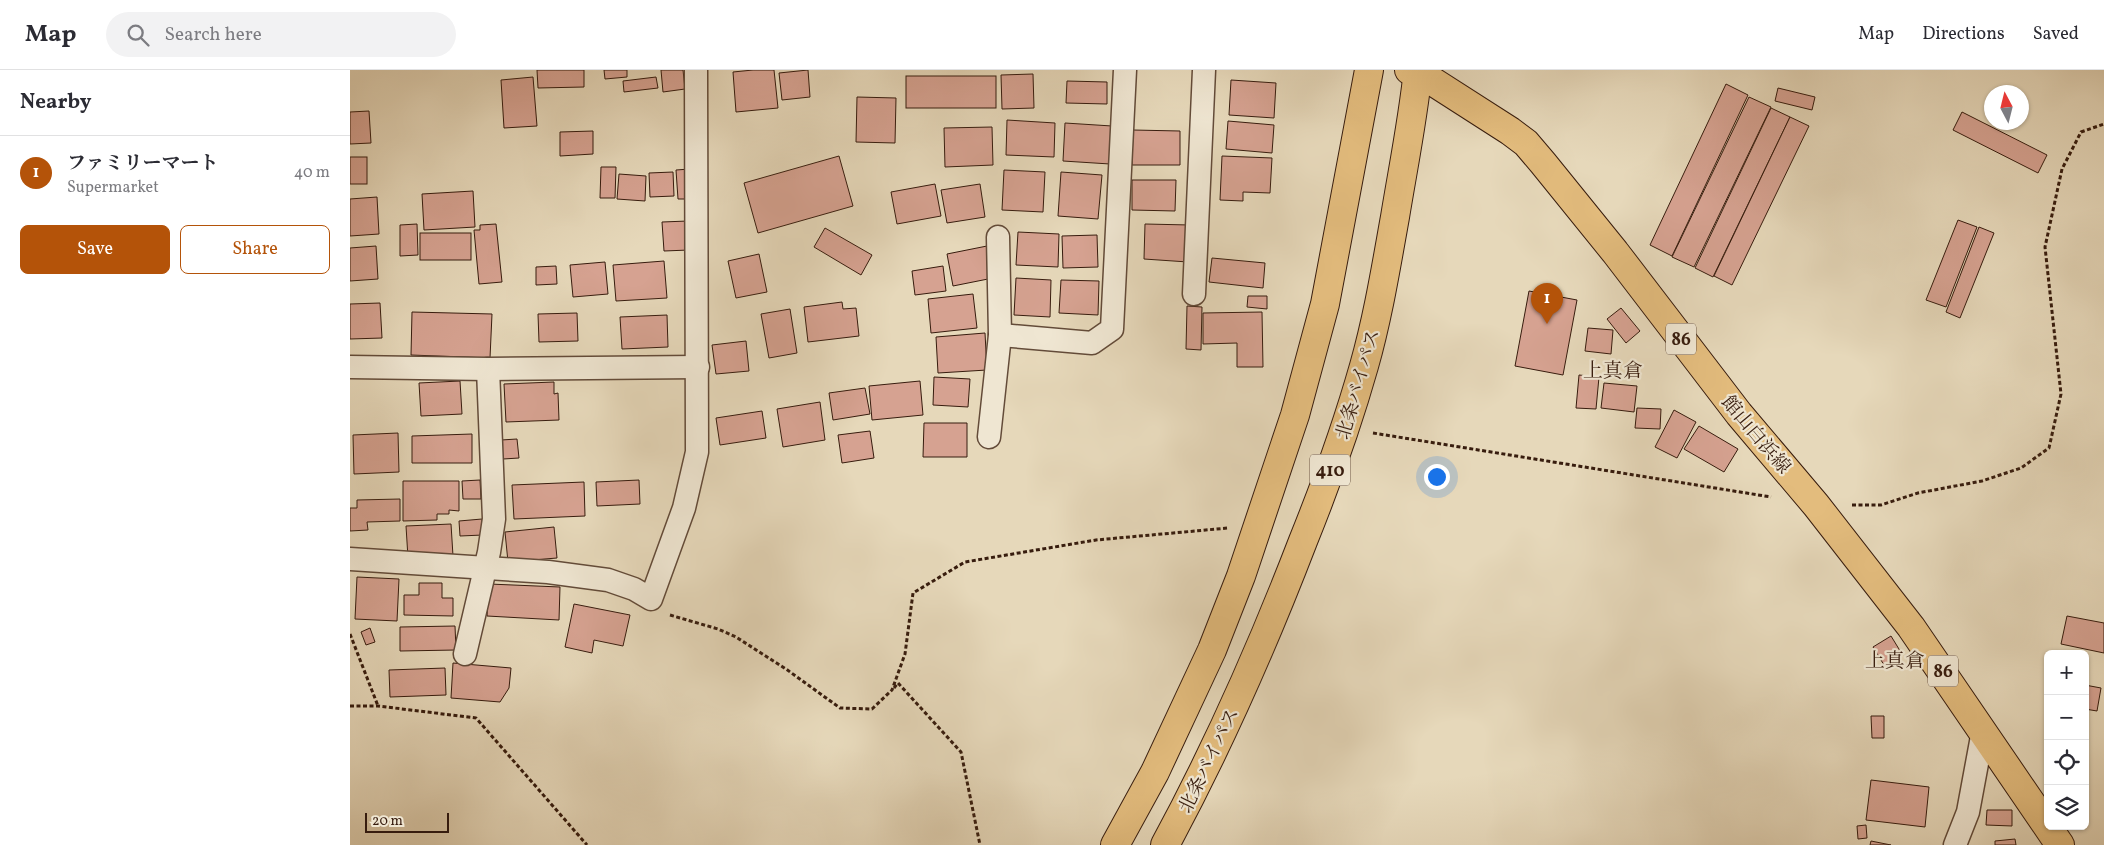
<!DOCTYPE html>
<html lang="en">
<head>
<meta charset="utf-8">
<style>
  body { margin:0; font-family:Vollkorn,"Noto Serif JP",serif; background:#f2f2f3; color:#2b2b33 }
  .controls { position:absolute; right:15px; bottom:15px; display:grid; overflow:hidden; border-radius:8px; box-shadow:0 1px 4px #0004 }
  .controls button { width:45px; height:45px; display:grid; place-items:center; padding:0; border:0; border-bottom:1px solid #e1e1e2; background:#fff; color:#2b2b33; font:25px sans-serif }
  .compass { position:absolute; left:1634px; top:15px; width:45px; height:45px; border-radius:50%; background:#fff; box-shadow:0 1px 4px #0004; rotate:353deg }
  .scale { position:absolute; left:15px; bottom:12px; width:84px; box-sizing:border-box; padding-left:5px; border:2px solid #371c0e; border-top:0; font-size:14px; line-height:18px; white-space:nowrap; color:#371c0e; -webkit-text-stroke:4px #efe6d2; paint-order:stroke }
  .you { position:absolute; left:1086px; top:406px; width:18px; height:18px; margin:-12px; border:4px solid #fff; border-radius:50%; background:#1a73e8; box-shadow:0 0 0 8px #1a73e833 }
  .badge { display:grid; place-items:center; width:32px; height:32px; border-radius:50%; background:#b45309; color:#fff; font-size:16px; font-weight:700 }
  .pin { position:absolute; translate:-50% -41px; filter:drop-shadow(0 1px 2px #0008) }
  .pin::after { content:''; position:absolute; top:26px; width:18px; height:15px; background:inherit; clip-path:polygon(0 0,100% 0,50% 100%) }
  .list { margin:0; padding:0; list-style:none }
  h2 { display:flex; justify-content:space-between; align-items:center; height:65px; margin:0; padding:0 20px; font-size:21px }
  h2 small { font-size:16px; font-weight:400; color:#7c7c81 }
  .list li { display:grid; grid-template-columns:32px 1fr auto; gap:15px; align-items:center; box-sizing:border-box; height:75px; padding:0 20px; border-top:1px solid #e1e1e2 }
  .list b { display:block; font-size:19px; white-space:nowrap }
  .list p { margin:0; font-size:16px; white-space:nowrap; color:#7c7c81 }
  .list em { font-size:16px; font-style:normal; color:#7c7c81 }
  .actions { display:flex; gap:10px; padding:15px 20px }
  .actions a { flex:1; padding:11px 0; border:1px solid #b45309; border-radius:8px; text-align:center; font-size:18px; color:#b45309 }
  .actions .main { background:#b45309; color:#fff }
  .icon { flex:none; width:28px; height:28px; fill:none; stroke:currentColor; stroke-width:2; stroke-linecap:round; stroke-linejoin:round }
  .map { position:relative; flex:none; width:1754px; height:775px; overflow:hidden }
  header { display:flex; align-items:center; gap:30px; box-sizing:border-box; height:70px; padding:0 25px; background:#fff; border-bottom:1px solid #e1e1e2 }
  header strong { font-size:24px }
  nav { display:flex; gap:28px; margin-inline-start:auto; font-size:18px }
  .search { width:350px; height:45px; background:#f2f2f3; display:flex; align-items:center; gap:12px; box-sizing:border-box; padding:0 18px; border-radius:28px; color:#7c7c81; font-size:19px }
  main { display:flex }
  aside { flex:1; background:#fff }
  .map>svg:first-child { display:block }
  .building { fill:#d6a291; stroke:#371c0e }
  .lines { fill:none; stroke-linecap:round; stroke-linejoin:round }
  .minor-casing { stroke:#634b39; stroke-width:25 }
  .primary-casing { stroke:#371c0e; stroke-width:30 }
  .trunk-casing { stroke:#371c0e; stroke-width:30 }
  .path { stroke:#371c0e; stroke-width:3; stroke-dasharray:4 2.5; stroke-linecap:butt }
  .minor { stroke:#efe6d2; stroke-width:22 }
  .primary { stroke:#e3bc7d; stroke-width:28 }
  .trunk { stroke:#e3bc7d; stroke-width:28 }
  .labels { text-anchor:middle; stroke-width:4.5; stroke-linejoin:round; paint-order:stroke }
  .shield { fill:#efe6d2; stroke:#6e5949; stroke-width:1 }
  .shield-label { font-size:18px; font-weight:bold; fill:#371c0e }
  .street-label { font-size:19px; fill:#371c0e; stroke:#efe6d2 }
  .neighbourhood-label { font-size:20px; fill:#371c0e; stroke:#efe6d2 }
</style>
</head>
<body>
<header>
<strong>Map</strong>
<div class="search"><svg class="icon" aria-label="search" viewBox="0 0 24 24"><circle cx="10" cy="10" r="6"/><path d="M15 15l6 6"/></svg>Search here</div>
<nav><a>Map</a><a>Directions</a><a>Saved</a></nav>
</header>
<main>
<aside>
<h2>Nearby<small></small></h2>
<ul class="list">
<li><span class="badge">1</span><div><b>ファミリーマート</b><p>Supermarket</p></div><em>40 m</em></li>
</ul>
<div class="actions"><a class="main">Save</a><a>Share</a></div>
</aside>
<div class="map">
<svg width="1754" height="775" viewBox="0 0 1754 775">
  <rect width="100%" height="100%" fill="#e6d8ba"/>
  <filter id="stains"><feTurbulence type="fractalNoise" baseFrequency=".004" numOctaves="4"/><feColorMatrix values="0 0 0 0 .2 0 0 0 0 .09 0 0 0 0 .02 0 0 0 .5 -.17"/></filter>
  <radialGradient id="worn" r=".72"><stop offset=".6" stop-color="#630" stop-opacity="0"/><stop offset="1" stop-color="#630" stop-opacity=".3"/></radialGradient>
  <g class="building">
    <polygon points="187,0 234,0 234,17 188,18"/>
    <polygon points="254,0 277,0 277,7 255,9"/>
    <polygon points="311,0 333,0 335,19 313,22"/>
    <polygon points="403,0 424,0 428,38 386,42 383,2"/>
    <polygon points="458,0 460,27 432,30 429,3"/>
    <polygon points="683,4 684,38 652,39 651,5"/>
    <rect x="556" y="6" width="90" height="32"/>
    <polygon points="183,7 187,56 154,58 151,10"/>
    <polygon points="306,7 308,18 274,22 273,11"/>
    <polygon points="881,10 926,13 924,48 879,45"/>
    <polygon points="717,11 757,12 757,34 716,33"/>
    <polygon points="1376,14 1398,25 1322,186 1300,175"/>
    <polygon points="1428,18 1465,27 1462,40 1425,31"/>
    <polygon points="507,27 546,28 545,73 506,72"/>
    <polygon points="1399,27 1421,37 1344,197 1322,187"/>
    <polygon points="1421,38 1440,47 1363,207 1345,198"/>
    <polygon points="19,41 21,73 0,74 0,42"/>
    <polygon points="1612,42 1697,85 1688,103 1603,60"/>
    <polygon points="1440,47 1459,56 1382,215 1364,206"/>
    <polygon points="657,50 705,53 704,87 656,85"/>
    <polygon points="878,51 924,55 922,83 876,79"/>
    <polygon points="715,53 762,56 760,94 713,91"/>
    <polygon points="642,57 643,95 595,97 594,58"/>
    <polygon points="783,60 830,61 830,95 782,95"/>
    <polygon points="243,61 243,84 210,86 210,62"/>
    <polygon points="489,86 503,136 408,163 394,113"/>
    <polygon points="872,86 922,88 920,123 893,122 893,131 870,130"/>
    <rect x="0" y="87" width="17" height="27"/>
    <polygon points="251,97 266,97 265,128 250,128"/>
    <polygon points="340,99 341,129 328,129 326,100"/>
    <polygon points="654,100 695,102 693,142 652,140"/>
    <polygon points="323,102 324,126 300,127 299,103"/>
    <polygon points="711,102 752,105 748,149 708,146"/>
    <polygon points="269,104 296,106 295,131 267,129"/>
    <polygon points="782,110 826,110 825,141 782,140"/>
    <polygon points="585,114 591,146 547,154 541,122"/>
    <polygon points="630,114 635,147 597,153 591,120"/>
    <polygon points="123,121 125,157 74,160 72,124"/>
    <polygon points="27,127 29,164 0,166 0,129"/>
    <polygon points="1608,150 1627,157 1596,237 1576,230"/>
    <polygon points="338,151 339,180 314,181 312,152"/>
    <polygon points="67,154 68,185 50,186 50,155"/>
    <polygon points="146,154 152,212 129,214 124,160 130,160 130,155"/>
    <polygon points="795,154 840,155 838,192 794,189"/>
    <polygon points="1629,157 1644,163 1610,248 1596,242"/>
    <polygon points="475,158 522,185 511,205 464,177"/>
    <polygon points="668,162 709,164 708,197 666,195"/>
    <rect x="70" y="163" width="51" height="27"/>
    <polygon points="747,165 748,197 713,198 712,166"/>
    <polygon points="26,176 28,209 0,211 0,178"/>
    <polygon points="637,176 643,208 603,216 597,184"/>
    <polygon points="409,184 417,222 386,228 378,191"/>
    <polygon points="862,188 915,193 913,218 859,212"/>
    <polygon points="314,191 317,228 266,231 263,195"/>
    <polygon points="255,192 258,224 223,227 220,195"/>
    <polygon points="206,196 207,214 186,215 186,197"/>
    <polygon points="593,196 596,221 565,225 562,201"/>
    <polygon points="666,208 701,210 700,247 664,245"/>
    <polygon points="711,210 749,211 748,245 709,243"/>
    <polygon points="1179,221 1227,230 1213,305 1165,296"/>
    <polygon points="623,224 627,258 581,263 578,229"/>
    <polygon points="898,226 917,226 917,239 897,237"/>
    <polygon points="492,232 493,239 506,238 509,266 458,272 454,237"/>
    <polygon points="30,233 32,268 0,269 0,234"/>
    <polygon points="837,236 852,237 851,280 836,279"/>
    <polygon points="1271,238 1290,261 1276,273 1257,249"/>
    <polygon points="440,239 447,283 419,288 411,244"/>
    <polygon points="62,242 142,244 140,288 61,285"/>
    <polygon points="912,242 913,297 887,297 887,273 853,274 853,243"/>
    <polygon points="227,243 228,271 189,272 188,244"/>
    <polygon points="317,245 318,277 272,279 270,247"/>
    <polygon points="1238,258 1263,260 1261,284 1235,281"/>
    <polygon points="635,263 637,300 588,303 586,267"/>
    <polygon points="396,271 399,301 366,304 362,275"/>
    <polygon points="1229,305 1249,307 1246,339 1226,338"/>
    <polygon points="584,307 620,309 618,337 583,335"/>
    <polygon points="110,311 112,344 71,346 69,313"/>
    <polygon points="570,311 573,345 522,350 519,316"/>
    <polygon points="204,312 204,324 208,323 209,350 156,352 154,314"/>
    <polygon points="1254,313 1287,316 1284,342 1251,338"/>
    <polygon points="515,318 520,344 483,350 479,323"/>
    <polygon points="470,332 475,370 433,377 427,339"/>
    <polygon points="1287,338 1311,339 1310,359 1285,358"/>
    <polygon points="1324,340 1346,352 1327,388 1305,377"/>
    <polygon points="412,341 416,368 370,375 366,348"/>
    <polygon points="574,353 617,353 617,387 573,387"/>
    <polygon points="1349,356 1388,379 1374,402 1334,379"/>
    <polygon points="520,361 524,388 492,393 488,365"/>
    <polygon points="48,363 49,402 4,404 3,365"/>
    <polygon points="122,364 122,393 62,393 62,366"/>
    <polygon points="167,369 169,388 153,389 151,370"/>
    <polygon points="130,410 131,429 113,429 112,411"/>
    <polygon points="289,410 290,434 247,436 246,412"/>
    <polygon points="53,411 109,411 109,441 99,440 99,444 87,444 87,450 53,451"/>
    <polygon points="234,412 235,446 164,449 162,415"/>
    <polygon points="50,429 50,451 17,452 18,460 0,461 0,438 7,438 7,430"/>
    <polygon points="132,449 133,465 110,466 109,451"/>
    <polygon points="101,454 103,486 58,488 56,456"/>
    <polygon points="204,457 207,488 158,492 155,462"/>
    <polygon points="7,507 49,509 47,551 5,549"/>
    <polygon points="69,513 92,513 92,528 103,528 103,546 54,545 54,525 69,525"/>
    <polygon points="139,514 210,517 209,550 137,546"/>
    <polygon points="224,534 280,545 273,576 244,570 242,583 215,577"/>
    <polygon points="1717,546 1754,553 1754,583 1711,574"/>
    <polygon points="105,556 106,580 50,581 50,557"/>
    <polygon points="20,558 25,572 16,575 11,562"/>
    <polygon points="1541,566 1552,584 1534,595 1523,577"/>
    <polygon points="103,593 161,598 159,618 150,632 101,628"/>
    <polygon points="95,598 96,625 40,627 39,600"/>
    <polygon points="1735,615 1751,618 1747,641 1735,639"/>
    <polygon points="1521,646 1534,646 1534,668 1522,668"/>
    <polygon points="1521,710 1579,717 1575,757 1516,750"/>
    <polygon points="1637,740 1662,740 1662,756 1636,755"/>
    <polygon points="1516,755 1517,768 1508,769 1507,756"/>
    <polygon points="1665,769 1666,775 1645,775 1645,771"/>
    <polygon points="1521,771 1541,775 1520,775"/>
  </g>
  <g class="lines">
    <g class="minor-casing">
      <g id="minor">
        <polyline points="844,224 854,0"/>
        <polyline points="650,265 742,273 762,259 775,0"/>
        <polyline points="0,297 138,299 348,297"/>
        <polyline points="639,367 650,265 648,167"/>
        <polyline points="0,489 198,502 258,510 284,519 301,529 334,438 347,382 346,0"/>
        <polyline points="115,584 139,482 144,449 138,299"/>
        <polyline points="1605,775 1618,742 1633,661"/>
      </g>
    </g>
    <g class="primary-casing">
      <polyline id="primary" points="1059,0 1068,2 1160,61 1176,73 1193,93 1265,182 1389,344 1466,435 1561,557 1710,775"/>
    </g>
    <g class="trunk-casing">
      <g id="trunk">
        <polyline points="765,775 805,702 862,580 891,506 945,345 975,234 1019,0"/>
        <path d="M 815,775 C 868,677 913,575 953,471 C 976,414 997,356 1014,296 C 1028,247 1036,197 1045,147 C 1053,98 1063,49 1068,0"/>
      </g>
    </g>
    <g class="path">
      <polyline points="1023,363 1421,427"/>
      <polyline points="1502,435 1531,435 1568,423 1632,411 1671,398 1699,378 1711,324 1695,177 1712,99 1731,62 1754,54"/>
      <polyline points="320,545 368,559 386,567 436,599 490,638 522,639 542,620 555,584 563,523 615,492 746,470 878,458"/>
      <polyline points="0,564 28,636"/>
      <polyline points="544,618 548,613 611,682 630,775"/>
      <polyline points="0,636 28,636 126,648 237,775"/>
    </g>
    <use href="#minor" class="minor"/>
    <use href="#primary" class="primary"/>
    <use href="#trunk" class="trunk"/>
  </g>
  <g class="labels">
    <g class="shield">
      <rect x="1316" y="253.5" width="30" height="31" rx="4"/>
      <rect x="960" y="384.5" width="40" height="31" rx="4"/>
      <rect x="1578" y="585.5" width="30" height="31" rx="4"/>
    </g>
    <g class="shield-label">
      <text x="1331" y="275">86</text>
      <text x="980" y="406">410</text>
      <text x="1593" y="607">86</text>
    </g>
    <g class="street-label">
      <text transform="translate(1007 314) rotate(-74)" y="7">北条バイパス</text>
      <text transform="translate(1407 364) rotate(50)" y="7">館山白浜線</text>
      <text transform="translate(858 690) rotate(-64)" y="7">北条バイパス</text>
    </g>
    <g class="neighbourhood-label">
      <text x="1263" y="307">上真倉</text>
      <text x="1545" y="597">上真倉</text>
    </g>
  </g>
  <rect width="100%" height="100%" filter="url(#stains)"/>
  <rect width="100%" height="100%" fill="url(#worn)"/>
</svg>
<div class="controls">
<button>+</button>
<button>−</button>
<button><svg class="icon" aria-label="locate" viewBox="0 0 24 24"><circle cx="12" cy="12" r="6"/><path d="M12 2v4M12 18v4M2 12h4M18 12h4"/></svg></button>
<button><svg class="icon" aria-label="layers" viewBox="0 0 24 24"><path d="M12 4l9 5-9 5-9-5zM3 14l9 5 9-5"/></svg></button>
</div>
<svg class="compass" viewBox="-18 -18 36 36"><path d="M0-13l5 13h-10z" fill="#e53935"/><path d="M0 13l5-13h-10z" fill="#7c7c81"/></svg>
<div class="scale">20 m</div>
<div class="you"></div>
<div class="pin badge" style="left:1197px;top:254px">1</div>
</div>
</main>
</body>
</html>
